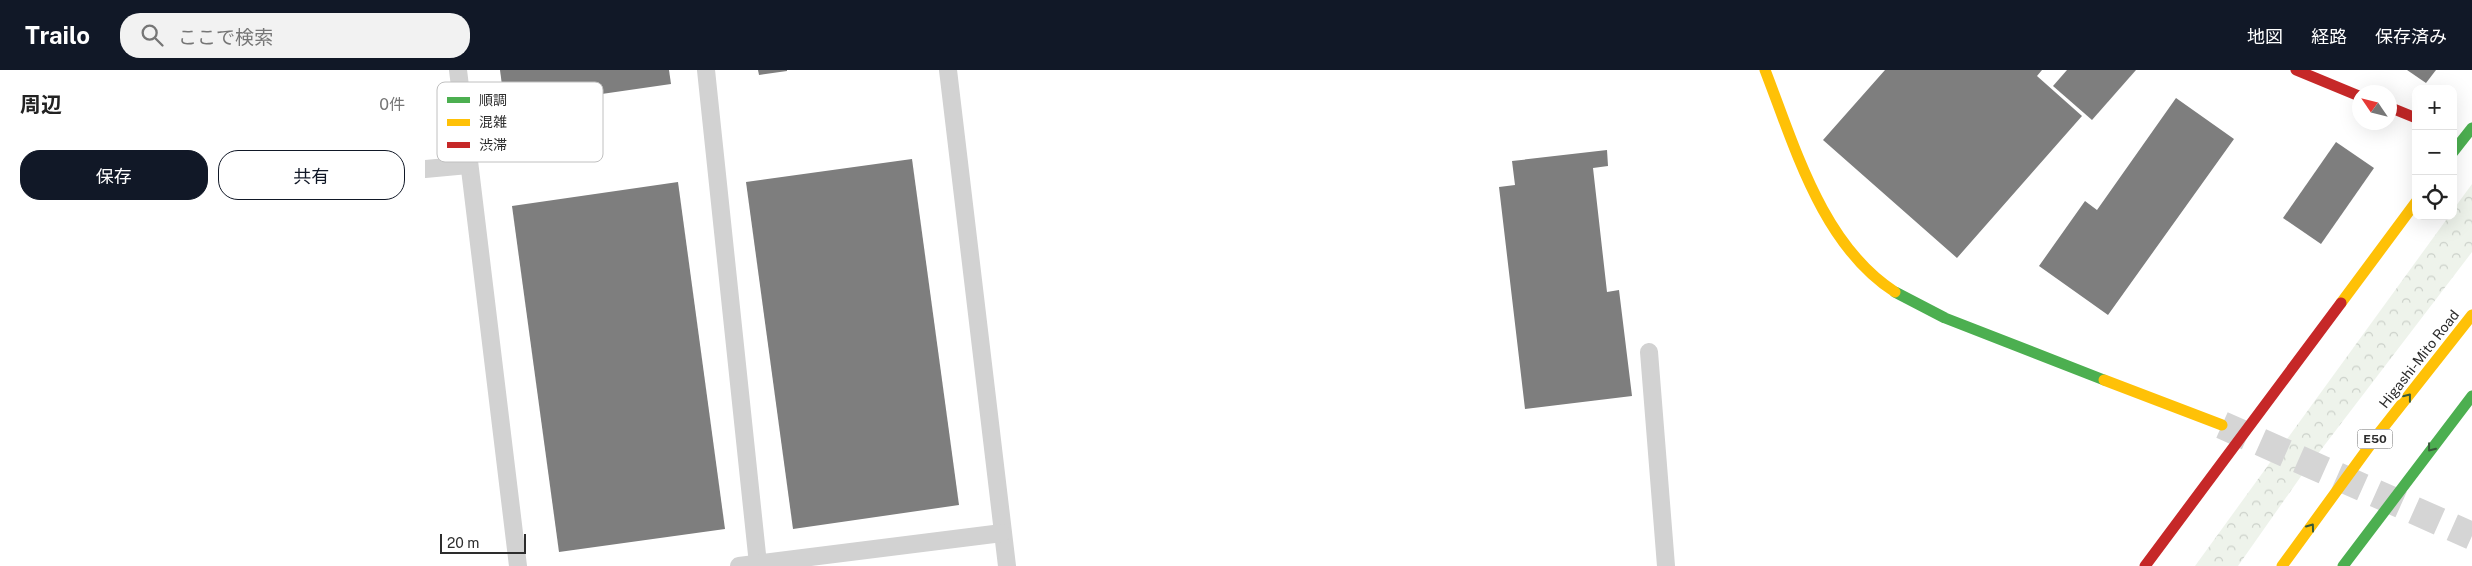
<!DOCTYPE html>
<html lang="ja">
<head>
<meta charset="utf-8">
<style>
  body { margin:0; font-family:"Public Sans","Noto Sans JP",sans-serif; background:#f2f2f2; color:#222 }
  .controls { position:absolute; right:15px; top:15px; display:grid; overflow:hidden; border-radius:10px; box-shadow:0 5px 20px #0002 }
  .controls button { width:45px; height:45px; display:grid; place-items:center; padding:0; border:0; border-bottom:1px solid #e0e0e0; background:#fff; color:#222; font:25px sans-serif }
  .compass { position:absolute; left:1927px; top:15px; width:45px; height:45px; border-radius:50%; background:#fff; box-shadow:0 5px 20px #0002; rotate:305deg }
  .scale { position:absolute; left:15px; bottom:12px; width:86px; box-sizing:border-box; padding-left:5px; border:2px solid #2d2d2d; border-top:0; font-size:14px; line-height:18px; white-space:nowrap; color:#2d2d2d; -webkit-text-stroke:4px #fff; paint-order:stroke }
  .list { margin:0; padding:0; list-style:none }
  h2 { display:flex; justify-content:space-between; align-items:center; height:65px; margin:0; padding:0 20px; font-size:21px }
  h2 small { font-size:16px; font-weight:400; color:#767676 }
  .actions { display:flex; gap:10px; padding:15px 20px }
  .actions a { flex:1; padding:11px 0; border:1px solid #111827; border-radius:20px; text-align:center; font-size:18px; color:#111827 }
  .actions .main { background:#111827; color:#fff }
  .icon { flex:none; width:28px; height:28px; fill:none; stroke:currentColor; stroke-width:2; stroke-linecap:round; stroke-linejoin:round }
  .map { position:relative; flex:none; width:2047px; height:496px; overflow:hidden }
  header { display:flex; align-items:center; gap:30px; box-sizing:border-box; height:70px; padding:0 25px; background:#111827; color:#fff }
  header strong { font-size:24px }
  nav { display:flex; gap:28px; margin-inline-start:auto; font-size:18px }
  .search { width:350px; height:45px; background:#f2f2f2; display:flex; align-items:center; gap:12px; box-sizing:border-box; padding:0 18px; border-radius:20px; color:#767676; font-size:19px }
  main { display:flex }
  aside { flex:1; background:#fff }
  .map>svg:first-child { display:block }
  .forest { fill:url(#forest-crowns) }
  .building { fill:#7e7e7e }
  .lines { fill:none; stroke-linecap:round; stroke-linejoin:round }
  .secondary-tunnel { stroke:#d5d5d5; stroke-width:28; stroke-dasharray:28 14; stroke-linecap:butt }
  .lane { stroke:#d2d2d2; stroke-width:18 }
  .fast { stroke:#4caf50; stroke-width:11 }
  .slow { stroke:#ffc107; stroke-width:11 }
  .jam { stroke:#c62828; stroke-width:11 }
  .oneway { stroke:#385a39 }
  .labels { text-anchor:middle; stroke-width:5; stroke-linejoin:round; paint-order:stroke }
  .shield { fill:#fff; stroke:#6c6c6c; stroke-width:1 }
  .shield-label { font-size:12px; font-weight:bold; fill:#2d2d2d }
  .street-label { font-size:14px; fill:#2d2d2d; stroke:#fff }
  .key { fill:#fff; stroke:#c0c0c0; stroke-width:1 }
  .key-label { font-size:14px; fill:#2d2d2d }
</style>
</head>
<body>
<header>
<strong>Trailo</strong>
<div class="search"><svg class="icon" aria-label="search" viewBox="0 0 24 24"><circle cx="10" cy="10" r="6"/><path d="M15 15l6 6"/></svg>ここで検索</div>
<nav><a>地図</a><a>経路</a><a>保存済み</a></nav>
</header>
<main>
<aside>
<h2>周辺<small>0件</small></h2>
<ul class="list">
</ul>
<div class="actions"><a class="main">保存</a><a>共有</a></div>
</aside>
<div class="map">
<svg width="2047" height="496" viewBox="0 0 2047 496">
  <defs>
    <pattern id="forest-crowns" width="20" height="18" patternUnits="userSpaceOnUse" patternTransform="scale(1.25)"><rect width="20" height="18" fill="#eef3eb"/><path d="M2 6a3 3 0 1 1 6 0M12 15a3 3 0 1 1 6 0" fill="none" stroke="#ccd1ca"/></pattern>
  </defs>
  <rect width="100%" height="100%" fill="#fff"/>
  <polygon class="forest" points="2047,114 2047,182 1879,402 1813,496 1770,496 2024,146 2028,146 2028,140"/>
  <g class="building">
    <polygon points="75,0 244,0 246,14 80,38"/>
    <polygon points="333,0 362,0 362,1 334,5"/>
    <polygon points="1460,0 1617,0 1612,6 1657,46 1532,188 1398,70"/>
    <polygon points="1642,0 1711,0 1667,50 1628,16"/>
    <polygon points="1982,0 2011,0 2001,13"/>
    <polygon points="1751,28 1809,69 1683,245 1614,196 1660,131 1672,140"/>
    <polygon points="1911,72 1949,98 1896,174 1858,148"/>
    <polygon points="1182,80 1183,96 1168,98 1182,222 1194,220 1207,326 1100,339 1074,117 1090,115 1087,91"/>
    <polygon points="487,89 534,435 368,459 321,112"/>
    <polygon points="253,112 300,459 134,482 87,136"/>
  </g>
  <g class="lines">
    <polyline class="secondary-tunnel" points="1797,355 2047,466"/>
    <g class="lane">
      <polyline points="33,0 93,496"/>
      <polyline points="281,0 333,494"/>
      <polyline points="523,0 582,496"/>
      <polyline points="0,99 43,95"/>
      <polyline points="1224,282 1241,496"/>
      <polyline points="314,496 577,463"/>
    </g>
    <g class="fast">
      <polyline points="2028,82 2047,58"/>
      <polyline points="1470,222 1520,248 1679,310"/>
      <polyline points="1918,496 2047,326"/>
    </g>
    <g class="slow">
      <path d="M 1340,0 C 1370,77 1397,175 1470,222"/>
      <polyline points="1916,233 1991,132"/>
      <polyline points="1679,310 1797,355"/>
      <polyline points="1857,496 1954,363 2047,245"/>
    </g>
    <g class="jam">
      <polyline points="1871,0 1934,26"/>
      <polyline points="1964,37 1991,48"/>
      <polyline points="1720,496 1916,233"/>
    </g>
  </g>
  <defs><path id="oneway-chevron" d="M-2-3.5L2.5 0L-2 3.5" fill="none" stroke-width="1.6" stroke-linecap="round" stroke-linejoin="round" transform="scale(1.25)"/></defs>
  <g class="oneway">
    <use href="#oneway-chevron" transform="translate(1983 327) rotate(-52)"/>
    <use href="#oneway-chevron" transform="translate(2006 378) rotate(128)"/>
    <use href="#oneway-chevron" transform="translate(1886 457) rotate(-54)"/>
  </g>
  <g class="labels">
    <rect class="shield" x="1932.5" y="359.5" width="35" height="19" rx="4"/>
    <g class="shield-label">
      <text x="1950" y="373">E50</text>
    </g>
    <g class="street-label">
      <text transform="translate(1994 289) rotate(-52)" y="5">Higashi-Mito Road</text>
    </g>
  </g>
  <rect x="12" y="12" width="166" height="80" rx="8" class="key"/>
  <rect x="22" y="27" width="23" height="6" fill="#4caf50"/>
  <rect x="22" y="49" width="23" height="7" fill="#ffc107"/>
  <rect x="22" y="72" width="23" height="6" fill="#c62828"/>
  <g class="key-label">
    <text x="54" y="35">順調</text>
    <text x="54" y="57">混雑</text>
    <text x="54" y="80">渋滞</text>
  </g>
</svg>
<div class="controls">
<button>+</button>
<button>−</button>
<button><svg class="icon" aria-label="locate" viewBox="0 0 24 24"><circle cx="12" cy="12" r="6"/><path d="M12 2v4M12 18v4M2 12h4M18 12h4"/></svg></button>
</div>
<svg class="compass" viewBox="-18 -18 36 36"><path d="M0-13l5 13h-10z" fill="#e53935"/><path d="M0 13l5-13h-10z" fill="#767676"/></svg>
<div class="scale">20 m</div>
</div>
</main>
</body>
</html>
